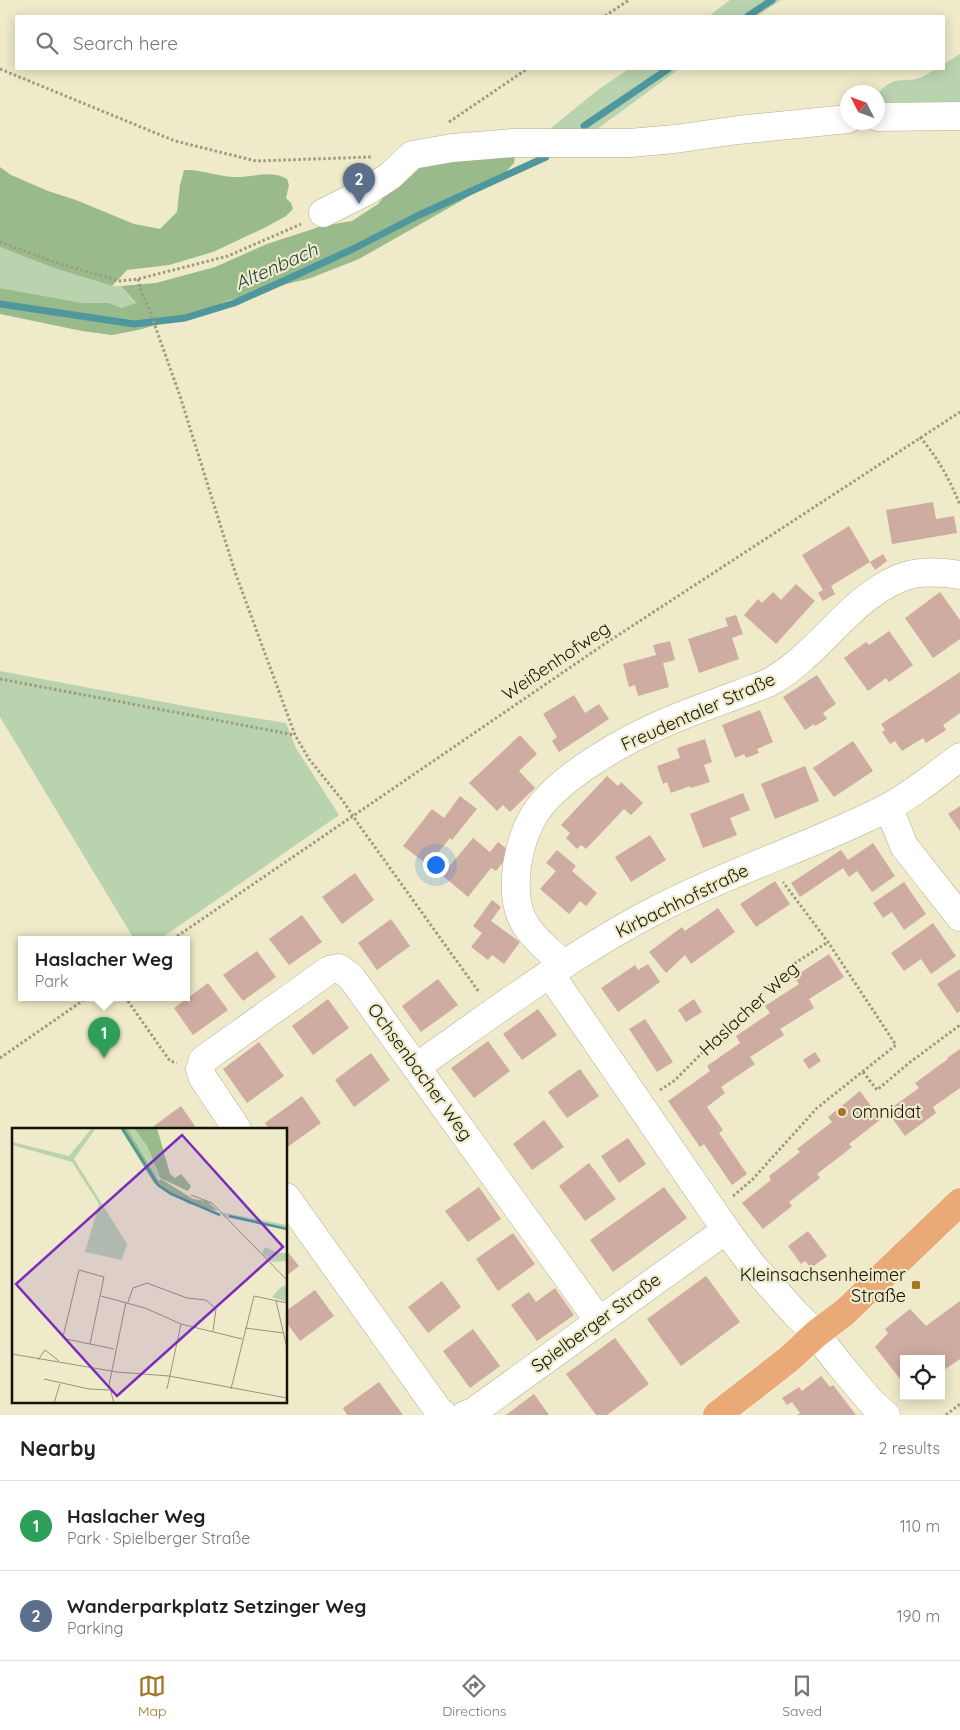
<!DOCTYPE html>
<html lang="en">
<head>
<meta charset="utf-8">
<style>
  body { margin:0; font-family:Quicksand,sans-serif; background:#f2f2f2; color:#222 }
  .controls { position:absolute; right:15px; bottom:15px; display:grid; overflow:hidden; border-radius:0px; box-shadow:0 2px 12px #0003 }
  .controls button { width:45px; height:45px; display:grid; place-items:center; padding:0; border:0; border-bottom:1px solid #e0e0e0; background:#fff; color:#222; font:25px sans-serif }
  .compass { position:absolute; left:840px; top:85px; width:45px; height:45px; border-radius:50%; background:#fff; box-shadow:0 2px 12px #0003; rotate:312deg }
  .you { position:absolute; left:435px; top:864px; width:18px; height:18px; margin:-12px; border:4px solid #fff; border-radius:50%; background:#1a73e8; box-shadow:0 0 0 8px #1a73e833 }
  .badge { display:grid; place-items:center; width:32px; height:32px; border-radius:50%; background:#a27527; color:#fff; font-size:16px; font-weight:700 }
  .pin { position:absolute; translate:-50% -41px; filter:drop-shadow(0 1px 2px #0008) }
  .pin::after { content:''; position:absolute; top:26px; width:18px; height:15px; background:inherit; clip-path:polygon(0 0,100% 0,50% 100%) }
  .popup { position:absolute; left:18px; top:936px; width:172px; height:65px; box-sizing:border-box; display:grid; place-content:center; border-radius:0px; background:#fff; filter:drop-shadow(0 1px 4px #0005); font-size:16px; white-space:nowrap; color:#767676 }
  .popup b { font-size:19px; color:#222 }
  .popup::after { content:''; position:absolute; left:50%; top:100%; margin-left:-10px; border:10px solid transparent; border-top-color:#fff }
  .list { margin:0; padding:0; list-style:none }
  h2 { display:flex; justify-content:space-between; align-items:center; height:65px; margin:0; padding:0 20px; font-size:21px }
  h2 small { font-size:16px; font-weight:400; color:#767676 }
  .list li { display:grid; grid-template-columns:32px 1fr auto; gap:15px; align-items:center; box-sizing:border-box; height:90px; padding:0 20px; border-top:1px solid #e0e0e0 }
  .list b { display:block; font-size:19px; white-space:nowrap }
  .list p { margin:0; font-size:16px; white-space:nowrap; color:#767676 }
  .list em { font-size:16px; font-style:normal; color:#767676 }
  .icon { flex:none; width:28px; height:28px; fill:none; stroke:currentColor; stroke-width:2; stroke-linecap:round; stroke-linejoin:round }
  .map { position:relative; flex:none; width:960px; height:1415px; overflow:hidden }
  .search { position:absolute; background:#fff; box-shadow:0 2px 12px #0003; left:15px; right:15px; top:15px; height:55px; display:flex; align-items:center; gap:12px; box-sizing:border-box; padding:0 18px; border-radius:0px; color:#767676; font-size:19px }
  .sheet { height:245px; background:#fff }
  nav { display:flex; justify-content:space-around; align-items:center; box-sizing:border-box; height:70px; border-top:1px solid #e0e0e0; background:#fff; font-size:14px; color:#767676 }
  nav a { display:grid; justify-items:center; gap:2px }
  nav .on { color:#a27527 }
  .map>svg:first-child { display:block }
  .green { fill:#bad3af }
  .forest { fill:#99ba8b }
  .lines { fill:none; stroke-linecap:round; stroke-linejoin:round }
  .stream { stroke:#4e989d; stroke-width:7 }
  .building { fill:#cfaca1 }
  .minor-casing { stroke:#b4af90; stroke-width:29 }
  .major-casing { stroke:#fff; stroke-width:29 }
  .path { stroke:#9f9b82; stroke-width:3; stroke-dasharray:2.5 2.5; stroke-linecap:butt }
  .minor { stroke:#fff; stroke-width:28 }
  .major { stroke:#eaaa77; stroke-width:28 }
  .poi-dot { fill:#a27527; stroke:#efeac9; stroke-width:2 }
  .labels { text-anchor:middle; stroke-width:4.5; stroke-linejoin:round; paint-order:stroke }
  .street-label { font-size:18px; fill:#151308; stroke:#efeac9 }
  .poi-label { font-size:18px; fill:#151308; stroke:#efeac9; text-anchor:start }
  .water-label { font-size:19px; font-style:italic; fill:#1f4345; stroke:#efeac9 }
  .inset-river { fill:none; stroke:#4e989d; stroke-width:2.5 }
  .inset-road { fill:none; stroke:#98947c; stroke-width:1 }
  .view { fill:#7b2cbf; fill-opacity:0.15; stroke:#7b2cbf; stroke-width:2.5 }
  .inset-edge { fill:none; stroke:#151308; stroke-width:2.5 }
</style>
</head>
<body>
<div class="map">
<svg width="960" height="1415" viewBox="0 0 960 1415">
  <rect width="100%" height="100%" fill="#efeac9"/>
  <g class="green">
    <polygon points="730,0 781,0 757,16 709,16"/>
    <path d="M 960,54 L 960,120 L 882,104 L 879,93 C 893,74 905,84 922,77 C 931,73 932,69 944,69 L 944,64 Z"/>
    <polygon points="629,69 679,69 567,151 525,149 599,89"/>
    <polygon points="0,247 54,268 112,286 121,286 136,304 122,308 109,303 83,303 0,288"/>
    <polygon points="0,671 206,710 286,723 296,748 339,815 160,939 134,939 0,717"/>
  </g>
  <g class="forest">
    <polygon points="515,155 514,163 504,174 461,201 359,259 308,279 265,289 227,301 188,316 138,330 112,335 82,331 0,314 0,288 83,303 109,303 122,308 136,303 121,286 156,283 215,267 267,244 322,226 352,221 378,204 393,185 416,163"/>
    <path d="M 0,167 L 11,175 L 48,191 L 76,200 L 134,224 L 160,229 L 177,212 L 180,185 L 184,170 C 201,169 216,176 233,177 C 251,178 271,169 287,179 L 289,185 L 286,198 L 291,203 L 293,209 L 286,216 L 266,227 L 213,252 L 169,265 L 127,270 L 112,286 L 54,268 L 0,247 Z"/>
  </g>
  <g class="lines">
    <g class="stream">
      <polyline points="748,16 772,0"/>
      <polyline points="584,126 668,69"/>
      <polyline points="0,304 134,324 185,318 234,303 279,283 353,249 417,216 546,157"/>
    </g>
  </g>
  <g class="building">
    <polygon points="933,502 936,519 954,516 957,533 892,544 886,510"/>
    <polygon points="849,526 870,562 831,586 835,594 823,601 818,593 823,590 802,555"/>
    <polygon points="883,554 887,561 875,570 870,562"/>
    <polygon points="796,584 815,601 776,644 744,615 758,599 762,603 773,592 781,600"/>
    <polygon points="940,592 960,620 960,639 933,658 905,618"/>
    <polygon points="736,615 743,634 732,638 739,659 699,673 688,639 728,626 725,618"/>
    <polygon points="889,631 913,665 889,682 886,678 868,691 844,658 866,642 869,645"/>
    <polygon points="670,641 675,660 663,663 669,687 638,696 635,685 629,687 623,664 656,655 653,645"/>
    <polygon points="960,672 960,713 943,725 946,730 926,743 923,738 902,751 895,741 890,744 882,732 885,730 881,724"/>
    <polygon points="817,675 836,704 823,713 827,719 815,726 814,724 805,730 783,697"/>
    <polygon points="574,695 585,713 599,704 609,719 559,752 552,741 557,737 543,714"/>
    <polygon points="760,710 773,742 757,749 759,753 746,758 744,754 735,758 722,725"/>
    <polygon points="520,735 537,754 519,771 535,788 510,812 503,805 497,811 469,783"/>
    <polygon points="705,739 712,762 704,765 710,782 691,788 690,786 671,793 667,782 663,784 657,766 680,758 677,748"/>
    <polygon points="853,741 873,771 834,797 813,768"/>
    <polygon points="805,766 819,801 775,819 761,784"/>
    <polygon points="607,776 618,786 621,782 643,803 631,815 624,809 586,849 581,845 577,849 566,838 570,833 561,825"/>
    <polygon points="743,793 750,810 730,818 737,835 703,848 690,814"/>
    <polygon points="460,796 477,809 452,840 450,838 428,865 403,846 432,809 444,818"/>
    <polygon points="960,806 960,831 948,814"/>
    <polygon points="650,835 666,860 631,882 615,857"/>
    <polygon points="473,838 490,852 498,842 511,852 496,871 491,868 468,897 442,875"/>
    <polygon points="873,843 895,876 872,892 857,871 849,877 843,868 800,897 791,883 841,850 848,860"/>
    <polygon points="557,850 576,866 572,871 597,893 586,906 580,901 569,914 540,889 556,871 546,863"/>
    <polygon points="355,873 374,900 342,924 322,897"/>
    <polygon points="775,881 790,904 756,927 740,904"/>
    <polygon points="904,882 926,914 904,930 892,912 883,918 873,903"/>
    <polygon points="492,900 501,907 491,921 520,942 504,964 492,955 488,960 471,947 482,933 473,926"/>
    <polygon points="718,908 735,932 691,964 685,955 666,973 649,952 682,927 685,931"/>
    <polygon points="302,915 322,942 289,965 269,939"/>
    <polygon points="391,919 410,946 377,970 358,943"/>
    <polygon points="933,923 956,956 931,974 921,959 904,971 891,953"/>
    <polygon points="257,951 276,977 243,1001 223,975"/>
    <polygon points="829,954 844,977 809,999 814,1008 780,1029 784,1035 750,1057 755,1064 721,1087 725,1093 707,1107 723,1130 719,1133 747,1174 732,1185 704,1144 700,1147 668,1101 710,1071 707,1066 740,1043 736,1036 770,1013 765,1006 799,984 794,977"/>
    <polygon points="648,964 660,982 618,1012 601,988 635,965 638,970"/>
    <polygon points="960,969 960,1011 957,1013 937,984"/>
    <polygon points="438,979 458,1005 421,1032 402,1006"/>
    <polygon points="208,983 228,1010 193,1035 174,1008"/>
    <polygon points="328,999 349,1028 313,1055 292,1026"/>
    <polygon points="694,999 702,1012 686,1022 678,1010"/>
    <polygon points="538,1009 557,1035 522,1060 503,1034"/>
    <polygon points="645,1019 673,1062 657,1072 629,1029"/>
    <polygon points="488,1041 510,1071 474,1098 451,1068"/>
    <polygon points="259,1042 284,1076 247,1103 223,1069"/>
    <polygon points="960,1049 960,1088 933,1107 936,1113 905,1136 887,1111 919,1088 915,1083 948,1059 947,1058"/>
    <polygon points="815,1052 821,1061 809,1069 803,1060"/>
    <polygon points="371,1053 390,1080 354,1107 335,1080"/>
    <polygon points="580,1069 599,1096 567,1118 548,1092"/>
    <polygon points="860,1091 881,1119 849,1144 852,1147 817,1174 820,1178 789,1202 792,1206 763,1229 742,1203 771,1180 769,1176 800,1152 797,1149 832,1122 828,1117"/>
    <polygon points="302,1096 321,1123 286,1148 286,1129 269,1129 265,1123"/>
    <polygon points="181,1106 197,1129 150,1129"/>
    <polygon points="544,1120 564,1147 532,1170 513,1144"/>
    <polygon points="628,1138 646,1164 619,1183 601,1156"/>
    <polygon points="589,1163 616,1199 585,1221 559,1186"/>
    <polygon points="479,1187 501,1219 468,1242 445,1211"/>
    <polygon points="664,1187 687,1218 613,1272 590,1240"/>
    <polygon points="808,1231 827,1256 811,1268 805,1261 801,1264 788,1246"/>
    <polygon points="513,1233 535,1264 498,1291 476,1259"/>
    <polygon points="286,1250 299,1266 286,1276"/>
    <polygon points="706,1276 740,1322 681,1366 647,1319"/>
    <polygon points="442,1281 461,1307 428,1333 408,1307"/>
    <polygon points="555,1288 574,1315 537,1341 511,1305 529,1292 536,1302"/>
    <polygon points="315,1290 334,1316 300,1341 286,1322 286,1311"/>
    <polygon points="960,1301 960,1359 941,1372 941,1359 904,1359 904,1384 875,1347 888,1333 885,1329 910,1309 926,1326"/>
    <polygon points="473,1329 500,1366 470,1388 443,1351"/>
    <polygon points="615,1338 649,1384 607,1415 596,1415 566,1374"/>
    <polygon points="821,1376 830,1387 833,1385 856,1415 797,1415 800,1413 792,1402 787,1405 782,1398 799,1387 802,1391"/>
    <polygon points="379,1382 403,1415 347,1415 343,1408"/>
    <polygon points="534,1394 549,1415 506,1415"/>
  </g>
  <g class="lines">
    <g class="minor-casing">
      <g id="minor">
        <polyline points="878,117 960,116"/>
        <polyline points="323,213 367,191 390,176 412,155 452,148 513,143 630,143 675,139 738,130 848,119"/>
        <polyline points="886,808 895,823 904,846 960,917"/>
        <path d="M 563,965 C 551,951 534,940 525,924 C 514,906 515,884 517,865 C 520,847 526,827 536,812 C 561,775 628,738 669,721 C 692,711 716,703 739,694 C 749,690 759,687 768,683 C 819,656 847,600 900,578 C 919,570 941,572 960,575"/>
        <polyline points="550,974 726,1230 752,1265 795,1313 816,1334 840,1365 872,1403 886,1415"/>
        <path d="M 416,1067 C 495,1012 574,952 660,908 C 733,870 812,846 885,809 C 912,795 936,775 960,757"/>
        <polyline points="237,1129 203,1078 200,1069 203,1060 329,970 339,968 351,977 599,1321"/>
        <polyline points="286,1197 438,1410 444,1415"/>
        <polyline points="465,1415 473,1412 726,1230"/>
      </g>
    </g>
    <g class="major-casing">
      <polyline id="major" points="717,1415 789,1359 816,1334 845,1312 960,1202"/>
    </g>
    <g class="path">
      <polyline points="605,16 629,0"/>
      <polyline points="0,69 175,141 256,161 371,157"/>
      <polyline points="449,122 527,69"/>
      <polyline points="0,242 60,264 120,281 138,279 228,256 301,224"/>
      <polyline points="138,279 141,292 148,306 180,396 235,572 295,735 309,759 343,801 359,825 479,992"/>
      <path d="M 920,437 C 938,458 950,480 960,505"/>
      <polyline points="0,679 295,735"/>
      <polyline points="173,939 603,645 960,412"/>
      <polyline points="125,997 170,1061 177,1063"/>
      <polyline points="0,1058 88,997"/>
      <polyline points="863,1072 877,1090 909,1063 960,1025"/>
      <polyline points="660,1090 674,1081 774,981 792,965 828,942"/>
      <polyline points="733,1196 752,1180 817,1108 896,1045 828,942 783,882"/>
      <polyline points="946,1415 960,1404"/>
    </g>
    <use href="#minor" class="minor"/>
    <use href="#major" class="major"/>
  </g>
  <g class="poi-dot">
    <circle cx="842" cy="1112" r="5"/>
    <rect x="911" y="1280" width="10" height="10" rx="2.5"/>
  </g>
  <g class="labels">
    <g class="street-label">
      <text transform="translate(556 661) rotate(-34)" y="6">Weißenhofweg</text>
      <text transform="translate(698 712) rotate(-24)" y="6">Freudentaler Straße</text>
      <text transform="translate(682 901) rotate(-26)" y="6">Kirbachhofstraße</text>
      <text transform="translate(749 1009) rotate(-43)" y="6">Haslacher Weg</text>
      <text transform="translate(420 1072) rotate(54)" y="6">Ochsenbacher Weg</text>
      <text transform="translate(596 1323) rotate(-36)" y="6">Spielberger Straße</text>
    </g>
    <g class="poi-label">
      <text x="852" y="1118">omnidat</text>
      <text x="906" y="1281" text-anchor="end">Kleinsachsenheimer<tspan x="906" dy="21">Straße</tspan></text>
    </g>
    <g class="water-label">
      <text transform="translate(276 266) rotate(-24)" y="7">Altenbach</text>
    </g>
  </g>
  <g transform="translate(12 1128)">
    <rect width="275" height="275" fill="#efeac9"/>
    <path d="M 80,0 L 84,0 L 62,31 L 115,116 L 110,132 L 73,124 L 87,76 L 60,34 L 0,17 L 0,14 L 57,28 ZM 115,0 L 122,0 L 135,18 L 149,55 ZM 208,84 L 275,97 L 275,102 L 212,89 ZM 253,119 L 266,125 L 275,125 L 275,133 L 259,134 L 250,125 ZM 275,157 L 275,174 L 260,169 L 269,159 Z" fill="#bad3af"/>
    <path d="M 108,0 L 115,0 L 147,53 L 149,51 L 181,71 L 195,73 L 206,83 L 177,76 L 142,55 ZM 122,0 L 145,0 L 158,46 L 163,50 L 169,46 L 179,58 L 176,63 L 148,50 L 135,18 Z" fill="#99ba8b"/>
    <path class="inset-river" d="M 110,0 L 146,57 L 159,66 L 208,87M 217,88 L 275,101"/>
    <path class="inset-road" d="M 179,67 L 200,75 L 275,152M 89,168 L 133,180 L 169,196 L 230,211M 264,173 L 275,220M 116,174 L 121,160 L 135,155 L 175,170 L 194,172 L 204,181 L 201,203M 233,200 L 272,205M 78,216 L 92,149 L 67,142 L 51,209 L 54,211 L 102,221M 0,226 L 105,244 L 157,248 L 275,270M 26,232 L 33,222 L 47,233M 32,251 L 77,261 L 97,262M 155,261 L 169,196M 219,261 L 242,168 L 275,175M 42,275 L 48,256M 102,275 L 97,257 L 114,174"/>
    <path class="view" d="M 170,7 L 271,119 L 105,268 L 4,156 Z"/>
    <rect width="275" height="275" class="inset-edge"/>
  </g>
</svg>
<div class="controls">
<button><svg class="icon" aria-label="locate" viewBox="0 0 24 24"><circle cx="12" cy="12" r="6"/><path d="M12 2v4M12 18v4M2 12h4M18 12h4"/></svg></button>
</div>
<svg class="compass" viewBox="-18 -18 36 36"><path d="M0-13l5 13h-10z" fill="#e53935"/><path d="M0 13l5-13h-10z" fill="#767676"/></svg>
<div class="you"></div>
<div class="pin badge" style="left:104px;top:1058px;background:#2e9e5b">1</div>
<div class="popup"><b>Haslacher Weg</b>Park</div>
<div class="pin badge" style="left:359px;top:204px;background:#5c6f8a">2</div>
<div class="search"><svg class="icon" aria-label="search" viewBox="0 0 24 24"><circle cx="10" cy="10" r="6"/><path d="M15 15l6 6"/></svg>Search here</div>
</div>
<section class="sheet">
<h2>Nearby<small>2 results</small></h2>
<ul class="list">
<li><span class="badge" style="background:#2e9e5b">1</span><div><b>Haslacher Weg</b><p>Park · Spielberger Straße</p></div><em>110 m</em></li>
<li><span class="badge" style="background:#5c6f8a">2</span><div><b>Wanderparkplatz Setzinger Weg</b><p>Parking</p></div><em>190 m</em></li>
</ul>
</section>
<nav>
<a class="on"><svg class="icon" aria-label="map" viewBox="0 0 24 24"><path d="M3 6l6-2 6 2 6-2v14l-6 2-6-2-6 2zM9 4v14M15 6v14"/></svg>Map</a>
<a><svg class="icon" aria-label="directions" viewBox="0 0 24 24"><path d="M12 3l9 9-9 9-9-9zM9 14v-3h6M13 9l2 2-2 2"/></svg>Directions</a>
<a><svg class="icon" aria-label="saved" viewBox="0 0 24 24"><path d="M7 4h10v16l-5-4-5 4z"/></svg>Saved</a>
</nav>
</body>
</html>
